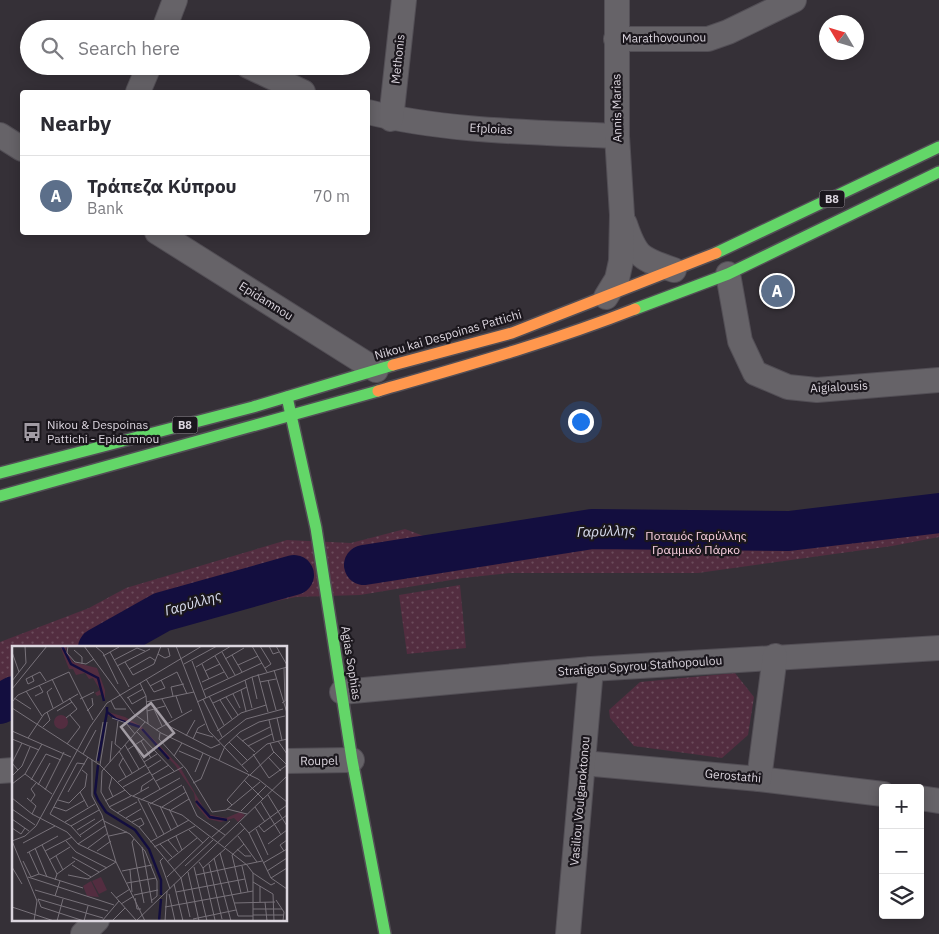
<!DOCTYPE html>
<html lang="en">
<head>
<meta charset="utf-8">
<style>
  body { margin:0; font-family:"IBM Plex Sans",sans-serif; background:#f2f2f3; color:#2b2b33 }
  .controls { position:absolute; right:15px; bottom:15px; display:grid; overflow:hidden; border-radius:5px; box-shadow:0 2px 12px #0003 }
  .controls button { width:45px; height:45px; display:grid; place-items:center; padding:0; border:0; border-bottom:1px solid #e1e1e2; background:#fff; color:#2b2b33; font:25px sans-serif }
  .compass { position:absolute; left:819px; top:15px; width:45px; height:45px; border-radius:50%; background:#fff; box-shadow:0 2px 12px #0003; rotate:308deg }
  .you { position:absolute; left:580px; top:421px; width:18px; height:18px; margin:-12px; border:4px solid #fff; border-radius:50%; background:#1a73e8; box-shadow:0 0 0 8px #1a73e833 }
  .badge { display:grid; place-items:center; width:32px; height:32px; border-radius:50%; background:#615e66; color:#fff; font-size:16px; font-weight:700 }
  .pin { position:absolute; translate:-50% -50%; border:2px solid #fff; box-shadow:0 1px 5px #0006 }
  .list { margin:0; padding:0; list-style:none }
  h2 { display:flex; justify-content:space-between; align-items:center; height:65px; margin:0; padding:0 20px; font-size:21px }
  h2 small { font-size:16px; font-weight:400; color:#7c7c81 }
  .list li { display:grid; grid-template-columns:32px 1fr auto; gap:15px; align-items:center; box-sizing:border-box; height:80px; padding:0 20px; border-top:1px solid #e1e1e2 }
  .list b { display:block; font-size:19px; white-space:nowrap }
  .list p { margin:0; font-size:16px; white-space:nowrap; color:#7c7c81 }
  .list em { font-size:16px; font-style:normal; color:#7c7c81 }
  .icon { flex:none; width:28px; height:28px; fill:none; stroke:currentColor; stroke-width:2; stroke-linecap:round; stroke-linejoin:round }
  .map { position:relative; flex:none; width:939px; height:934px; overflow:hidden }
  .search { position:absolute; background:#fff; box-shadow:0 2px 12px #0003; left:20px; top:20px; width:350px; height:55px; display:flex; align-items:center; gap:12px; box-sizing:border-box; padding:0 18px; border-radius:28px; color:#7c7c81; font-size:19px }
  .panel { position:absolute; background:#fff; box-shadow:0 2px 12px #0003; left:20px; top:90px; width:350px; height:145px; border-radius:5px }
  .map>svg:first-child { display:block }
  .green { fill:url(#green-dots) }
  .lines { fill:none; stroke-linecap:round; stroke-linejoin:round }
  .river { stroke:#130e3f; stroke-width:40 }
  .street-casing { stroke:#524e55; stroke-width:26 }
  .fast-casing { stroke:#524e55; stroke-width:14 }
  .slow-casing { stroke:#524e55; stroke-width:14 }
  .street { stroke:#666368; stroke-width:24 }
  .fast { stroke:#63d668; stroke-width:11 }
  .slow { stroke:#ff974d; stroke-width:11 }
  .labels { text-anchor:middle; stroke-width:4.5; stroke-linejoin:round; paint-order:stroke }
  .shield { fill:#1b171d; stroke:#a29da5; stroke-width:1 }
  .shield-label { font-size:11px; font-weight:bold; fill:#dcd6df }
  .street-label { font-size:12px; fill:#dcd6df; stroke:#1b171d }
  .poi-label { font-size:12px; fill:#dcd6df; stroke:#1b171d; text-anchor:start }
  .park-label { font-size:12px; fill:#f9d0e0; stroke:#1b171d }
  .water-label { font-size:14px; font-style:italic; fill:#dce0f2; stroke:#1b171d }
  .inset-river { fill:none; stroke:#130e3f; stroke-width:2.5 }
  .inset-road { fill:none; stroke:#78727a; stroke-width:1 }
  .view { fill:#a29ca4; fill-opacity:0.15; stroke:#a29ca4; stroke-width:2.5 }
  .inset-edge { fill:none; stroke:#dcd6df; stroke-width:2.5 }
</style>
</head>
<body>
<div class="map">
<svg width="939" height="934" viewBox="0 0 939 934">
  <defs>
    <pattern id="green-dots" width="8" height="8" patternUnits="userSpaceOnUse" patternTransform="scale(1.25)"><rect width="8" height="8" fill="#532d40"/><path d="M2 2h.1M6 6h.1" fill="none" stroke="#6b4b5b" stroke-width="1.8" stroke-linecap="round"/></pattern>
  </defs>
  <rect width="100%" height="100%" fill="#353037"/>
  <g class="green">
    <polygon points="939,500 939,537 892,546 698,573 510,573 463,578 360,595 296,597 167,624 124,648 14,648 14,710 0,717 0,642 89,608 126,588 287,540 351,543 405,529 429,538 619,522 691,512 811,511"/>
    <polygon points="460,585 466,648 407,654 399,595"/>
    <polygon points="735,673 754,697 748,735 722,758 634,746 610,718 609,710 640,682"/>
  </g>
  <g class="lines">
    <g class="river">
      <polyline points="364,565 592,529 789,531 939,513"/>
      <polyline points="98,648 162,612 294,575"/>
      <polyline points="0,704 14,696"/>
    </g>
    <g class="street-casing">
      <g id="street">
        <polyline points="164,29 175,0"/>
        <polyline points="616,39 708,39 728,32 794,0"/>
        <polyline points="248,66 303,92"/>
        <polyline points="138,92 149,66"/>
        <path d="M 368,112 C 448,132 534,132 617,136"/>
        <polyline points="391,119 404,0"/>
        <polyline points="0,135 22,149"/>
        <path d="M 625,224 C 636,257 641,259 674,270"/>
        <polyline points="157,232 376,370"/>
        <polyline points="728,274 740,341 755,373 788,387 817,390 939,380"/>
        <polyline points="606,297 617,279 621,261 622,215 617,136 617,0"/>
        <polyline points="342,692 591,669 939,648"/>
        <polyline points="286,761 352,760"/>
        <polyline points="583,763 759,779 883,794"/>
        <polyline points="0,771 14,770"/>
        <polyline points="759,779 775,656"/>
        <polyline points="920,798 939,801"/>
        <polyline points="83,934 97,920"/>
        <polyline points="568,934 591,669"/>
      </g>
    </g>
    <g class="fast-casing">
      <g id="fast">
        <polyline points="716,253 939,147"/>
        <polyline points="635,309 728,274 939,172"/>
        <polyline points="287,397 316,528 352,760 385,934"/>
        <polyline points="0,473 253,407 393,365"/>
        <polyline points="0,496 378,391"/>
      </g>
    </g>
    <g class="slow-casing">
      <g id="slow">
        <polyline points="393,365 512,333 716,253"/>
        <path d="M 378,391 C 465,366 551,342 635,309"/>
      </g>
    </g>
    <use href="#street" class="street"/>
    <use href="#fast" class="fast"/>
    <use href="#slow" class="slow"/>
  </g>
  <defs>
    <g id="bus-bare" transform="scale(1.5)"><path d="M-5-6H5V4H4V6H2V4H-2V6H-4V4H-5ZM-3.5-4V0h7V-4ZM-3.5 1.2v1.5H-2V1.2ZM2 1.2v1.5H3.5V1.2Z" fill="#a29ca4" stroke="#1b171d" stroke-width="2.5" paint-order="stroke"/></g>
  </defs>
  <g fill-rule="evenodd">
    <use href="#bus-bare" x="32" y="432"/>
  </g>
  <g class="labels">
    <g class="shield">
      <rect x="819.5" y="190.5" width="25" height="17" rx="4"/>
      <rect x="172.5" y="416.5" width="25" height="17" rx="4"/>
    </g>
    <g class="shield-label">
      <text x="832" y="203">B8</text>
      <text x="185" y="429">B8</text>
    </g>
    <g class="street-label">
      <text transform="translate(664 38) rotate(-1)" y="4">Marathovounou</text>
      <text transform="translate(398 59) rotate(-84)" y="4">Methonis</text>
      <text transform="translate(617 108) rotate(-91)" y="4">Annis Marias</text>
      <text transform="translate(491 129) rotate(3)" y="4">Efploias</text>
      <text transform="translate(266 301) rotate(32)" y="4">Epidamnou</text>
      <text transform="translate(448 335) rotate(-16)" y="4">Nikou kai Despoinas Pattichi</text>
      <text transform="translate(839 387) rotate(-3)" y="4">Aigialousis</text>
      <text transform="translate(351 663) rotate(81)" y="4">Agias Sophias</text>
      <text transform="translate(640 666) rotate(-4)" y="4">Stratigou Spyrou Stathopoulou</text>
      <text transform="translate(319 761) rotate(-1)" y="4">Roupel</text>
      <text transform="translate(733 776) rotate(5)" y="4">Gerostathi</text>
      <text transform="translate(580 801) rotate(-85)" y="4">Vasiliou Voulgaroktonou</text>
    </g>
    <g class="poi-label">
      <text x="47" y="429">Nikou &amp; Despoinas<tspan x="47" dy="14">Pattichi - Epidamnou</tspan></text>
    </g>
    <g class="park-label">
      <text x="696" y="540">Ποταμός Γαρύλλης<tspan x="696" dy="14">Γραμμικό Πάρκο</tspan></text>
    </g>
    <g class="water-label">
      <text transform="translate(606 531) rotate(-2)" y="5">Γαρύλλης</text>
      <text transform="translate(193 603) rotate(-16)" y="5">Γαρύλλης</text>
    </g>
  </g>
  <g transform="translate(12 646)">
    <rect width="275" height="275" fill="#353037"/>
    <path d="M 48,0 L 55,0 L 54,4 L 61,16 L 85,22 L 93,44 L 93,55 L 90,48 L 85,50 L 83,47 L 88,44 L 81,32 L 77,33 L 73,27 L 64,29 L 61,23 L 57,23 ZM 96,66 L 113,71 L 129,80 L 168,121 L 195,168 L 214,172 L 228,166 L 233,169 L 226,176 L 222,172 L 209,176 L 196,173 L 184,159 L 182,147 L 163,119 L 123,78 L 106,74 L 95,69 ZM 79,235 L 87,251 L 75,250 L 71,240 Z" fill="#532d40"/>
    <path d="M42 76a7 7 0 1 1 14 0a7 7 0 1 1-14 0ZM 89,231 L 95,244 L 87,248 L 80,235 Z" fill="#532d40"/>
    <path class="inset-river" d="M 50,0 L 59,18 L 86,32 L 92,55M 95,61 L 95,66 L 104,73 L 128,81M 130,83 L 157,113M 86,115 L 95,66M 86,119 L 83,147 L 86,154 L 94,166 L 123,184 L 137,203 L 149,234 L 149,249M 184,155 L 198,171 L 215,174M 147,275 L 149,253"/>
    <path class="inset-road" d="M 56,0 L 55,7 L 63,16 L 74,18 L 82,13M 72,0 L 122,68 L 149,87 L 246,133 L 275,156M 83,0 L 91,7 L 106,38M 164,0 L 197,85 L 236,126M 240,0 L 255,26M 248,0 L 259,18 L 253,22M 257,0 L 261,8 L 267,6M 264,0 L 275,19M 62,4 L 70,11 L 70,18M 0,6 L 7,26M 98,6 L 117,41M 210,6 L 223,29M 146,8 L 153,12 L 158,10 L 156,2M 220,9 L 230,26M 91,10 L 107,1M 203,10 L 216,32M 213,13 L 232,2M 102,14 L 125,2 L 133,5M 180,15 L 194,52M 113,16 L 121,29 L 142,18 L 149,0M 172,18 L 205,0M 190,18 L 197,33M 226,19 L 246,10M 105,20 L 138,3M 184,21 L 219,0M 117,23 L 138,11 L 144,15M 262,24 L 275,67M 193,25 L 208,18M 246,28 L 256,66M 20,30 L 22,35 L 16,38 L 14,33 L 28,26 L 34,35M 240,31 L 245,53M 40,33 L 51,56M 134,33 L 142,46 L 153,42 L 149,34M 233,34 L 240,62M 256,34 L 264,64M 0,35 L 14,17 L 13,0M 190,36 L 212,26M 248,36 L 264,33M 128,37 L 134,50 L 136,78M 138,40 L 165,26 L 175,48M 40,42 L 35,46 L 41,62M 0,43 L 35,0M 192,44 L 250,17M 229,44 L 234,65M 14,45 L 30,70M 221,48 L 228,62M 23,50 L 31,46 L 27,39M 161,50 L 159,41 L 172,38M 164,50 L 170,67M 197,50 L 212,79M 116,51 L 120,58 L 134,50M 214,51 L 226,69M 2,52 L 19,63M 115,52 L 131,43M 68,53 L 82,46M 150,53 L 160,72M 191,53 L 210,91M 208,54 L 220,73M 99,55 L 103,63 L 114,63M 0,56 L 6,49 L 57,26 L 81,74M 134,56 L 182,46M 185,56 L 240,31 L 275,21M 201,57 L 235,41M 270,57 L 273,55 L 272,22M 0,62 L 88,119 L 118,149 L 170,169 L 235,219 L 241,227 L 241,275M 142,63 L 150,80M 45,65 L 60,56M 75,65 L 81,59 L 80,52M 135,65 L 153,60M 54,72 L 65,63 L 57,52M 100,72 L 114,77 L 123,88M 265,72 L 270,94M 257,74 L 262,95M 106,75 L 103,98 L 109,103M 133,76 L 90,125 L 89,146 L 98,162 L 127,181 L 169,232 L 178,271M 153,78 L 199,102 L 208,98M 31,81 L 38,74 L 35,66M 144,84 L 180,64M 0,85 L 59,111M 205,85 L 229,67 L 254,59M 125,86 L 162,125M 184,86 L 201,91M 148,87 L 147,93 L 174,123 L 200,166 L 214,164 L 248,136M 224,89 L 243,106M 174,90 L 183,74M 16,92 L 32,68 L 66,48M 0,93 L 27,104M 181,93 L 186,82 L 193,78M 129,95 L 139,112M 206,95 L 234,73 L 271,63M 230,95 L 258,81M 266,95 L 275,108M 217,96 L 235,114M 258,97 L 261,105 L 275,119M 55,98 L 68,81 L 58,69M 113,99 L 127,123M 122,99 L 148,143M 236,100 L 260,88M 115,104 L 132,93M 107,105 L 120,127M 167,105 L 188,114M 71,108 L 84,84M 241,108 L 257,132 L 275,119M 162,110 L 170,97M 256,111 L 269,125M 111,112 L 107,119 L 114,131M 80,114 L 80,150 L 90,169 L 104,216M 207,114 L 213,100 L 228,86 L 247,76 L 273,70M 84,116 L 91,76M 98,116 L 100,95M 132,116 L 145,108M 88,119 L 95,76M 230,119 L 255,98 L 275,93M 136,122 L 149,114M 6,124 L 0,117 L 10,97M 183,126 L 191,107M 13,128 L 40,148M 140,129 L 157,119M 238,129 L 262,106M 0,130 L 10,120 L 18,101M 100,131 L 97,142 L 101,151M 19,134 L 34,108 L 49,114M 232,134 L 251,153M 144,135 L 171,121M 106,136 L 134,119M 181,137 L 189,133 L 198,111M 0,138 L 13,128 L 30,98M 26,139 L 38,117M 171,140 L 185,170 L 213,189M 111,141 L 138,126M 33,144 L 52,106M 129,145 L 130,140 L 142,132M 56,146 L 76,111M 68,146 L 76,161M 256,149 L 275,180M 121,150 L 137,141M 0,152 L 20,168 L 55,186 L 66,198 L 104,216 L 133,275M 15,152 L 24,160 L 20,168M 126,153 L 145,191M 46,154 L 57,157 L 73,141 L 75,128 L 70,124M 129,154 L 168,132M 19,155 L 23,149 L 19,143 L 24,137M 93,155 L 113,144M 249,156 L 269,189M 136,157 L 152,188M 138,158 L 170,139M 220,159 L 215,154 L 237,129M 148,160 L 159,184M 42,161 L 54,165 L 73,154M 97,161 L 119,150M 150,161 L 174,146M 243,161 L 253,176M 0,163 L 23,179M 157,163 L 166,181M 215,163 L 235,168M 159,164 L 177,153M 229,165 L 254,140M 105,167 L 125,156M 114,172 L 129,163M 0,173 L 17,185M 92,175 L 118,188 L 133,205 L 145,235 L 145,250 L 139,255M 53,176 L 83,158M 120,176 L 129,172 L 132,178 L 127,181M 228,177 L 237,187 L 259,232 L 275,243M 59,180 L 87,164M 247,180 L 252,186 L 275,169M 0,182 L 9,188 L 13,182M 244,183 L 256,209M 65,184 L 83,173M 177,184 L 191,197M 237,187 L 275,159M 68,189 L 91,173M 97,190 L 115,186M 164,190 L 170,204M 226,190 L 245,216M 69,191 L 59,180 L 38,168 L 65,117 L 73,118M 200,191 L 218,175M 122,193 L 120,196 L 132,257M 156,194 L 166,206M 0,195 L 13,190 L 24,180 L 78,81 L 95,57 L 190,0M 0,195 L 25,255 L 22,275M 54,195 L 64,206 L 95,222M 138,196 L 177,174M 11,197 L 43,180M 66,198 L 93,180M 148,198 L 160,211M 256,198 L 275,184M 30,199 L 45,228 L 43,234M 130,201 L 140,257M 142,201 L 183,180M 213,201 L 233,182M 23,202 L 35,231M 76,202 L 96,187M 225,203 L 233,210 L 239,210M 33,205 L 60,191M 85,205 L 99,195M 272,205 L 268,199 L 275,194M 17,206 L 27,228M 15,207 L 46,190M 208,207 L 226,270 L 241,270M 44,210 L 51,224M 60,211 L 87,226M 151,212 L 148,215 L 158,243M 202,212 L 219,275M 37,214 L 58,201M 11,215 L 19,231 L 27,228 L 71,242M 155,216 L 185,192M 187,216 L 191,222 L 203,274M 251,217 L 275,203M 197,218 L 210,273M 60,219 L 79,231M 173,220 L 201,194M 230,220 L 236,246M 0,221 L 10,238M 182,221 L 195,275M 191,222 L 213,203M 118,224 L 120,246M 110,225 L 140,219M 255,225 L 275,212M 176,226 L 187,275M 241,227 L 259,239 L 263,237M 45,228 L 63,215M 56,229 L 76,233 L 104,216M 184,229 L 250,215M 16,231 L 102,259M 155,231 L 197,191M 259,232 L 275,222M 241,236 L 261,248 L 262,275M 115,237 L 144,232M 162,238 L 171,275M 248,240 L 248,256M 23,244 L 96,265M 99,246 L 124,274M 164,246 L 233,233M 229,247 L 220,209 L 232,198M 157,248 L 163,275M 122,249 L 146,244M 43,250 L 48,235M 104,252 L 118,243M 123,252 L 125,263 L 129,263M 26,253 L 91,272M 26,253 L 29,261 L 72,275M 264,254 L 272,266 L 271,275M 253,256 L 255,275M 222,257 L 263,256M 109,258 L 122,250M 0,261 L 42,275M 153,261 L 241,245M 241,263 L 270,263M 241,269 L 272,269M 181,273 L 224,264M 45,275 L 51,253M 72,275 L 76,260M 90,275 L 107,255M 100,275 L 113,262M 124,275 L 275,130M 153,275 L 155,245"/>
    <path class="view" d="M 139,57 L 162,87 L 132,111 L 109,81 Z"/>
    <rect width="275" height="275" class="inset-edge"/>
  </g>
</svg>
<div class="controls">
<button>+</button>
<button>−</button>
<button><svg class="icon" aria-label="layers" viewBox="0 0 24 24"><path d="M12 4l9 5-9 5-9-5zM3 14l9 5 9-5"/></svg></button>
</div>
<svg class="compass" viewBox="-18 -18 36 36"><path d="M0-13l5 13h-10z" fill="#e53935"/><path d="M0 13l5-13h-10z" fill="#7c7c81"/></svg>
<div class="you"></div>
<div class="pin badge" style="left:777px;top:291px;background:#5c6f8a">A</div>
<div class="search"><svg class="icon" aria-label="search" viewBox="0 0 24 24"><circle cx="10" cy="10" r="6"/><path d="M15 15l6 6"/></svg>Search here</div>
<section class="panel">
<h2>Nearby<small></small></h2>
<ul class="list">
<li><span class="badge" style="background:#5c6f8a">A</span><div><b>Τράπεζα Κύπρου</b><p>Bank</p></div><em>70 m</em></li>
</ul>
</section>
</div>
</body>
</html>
